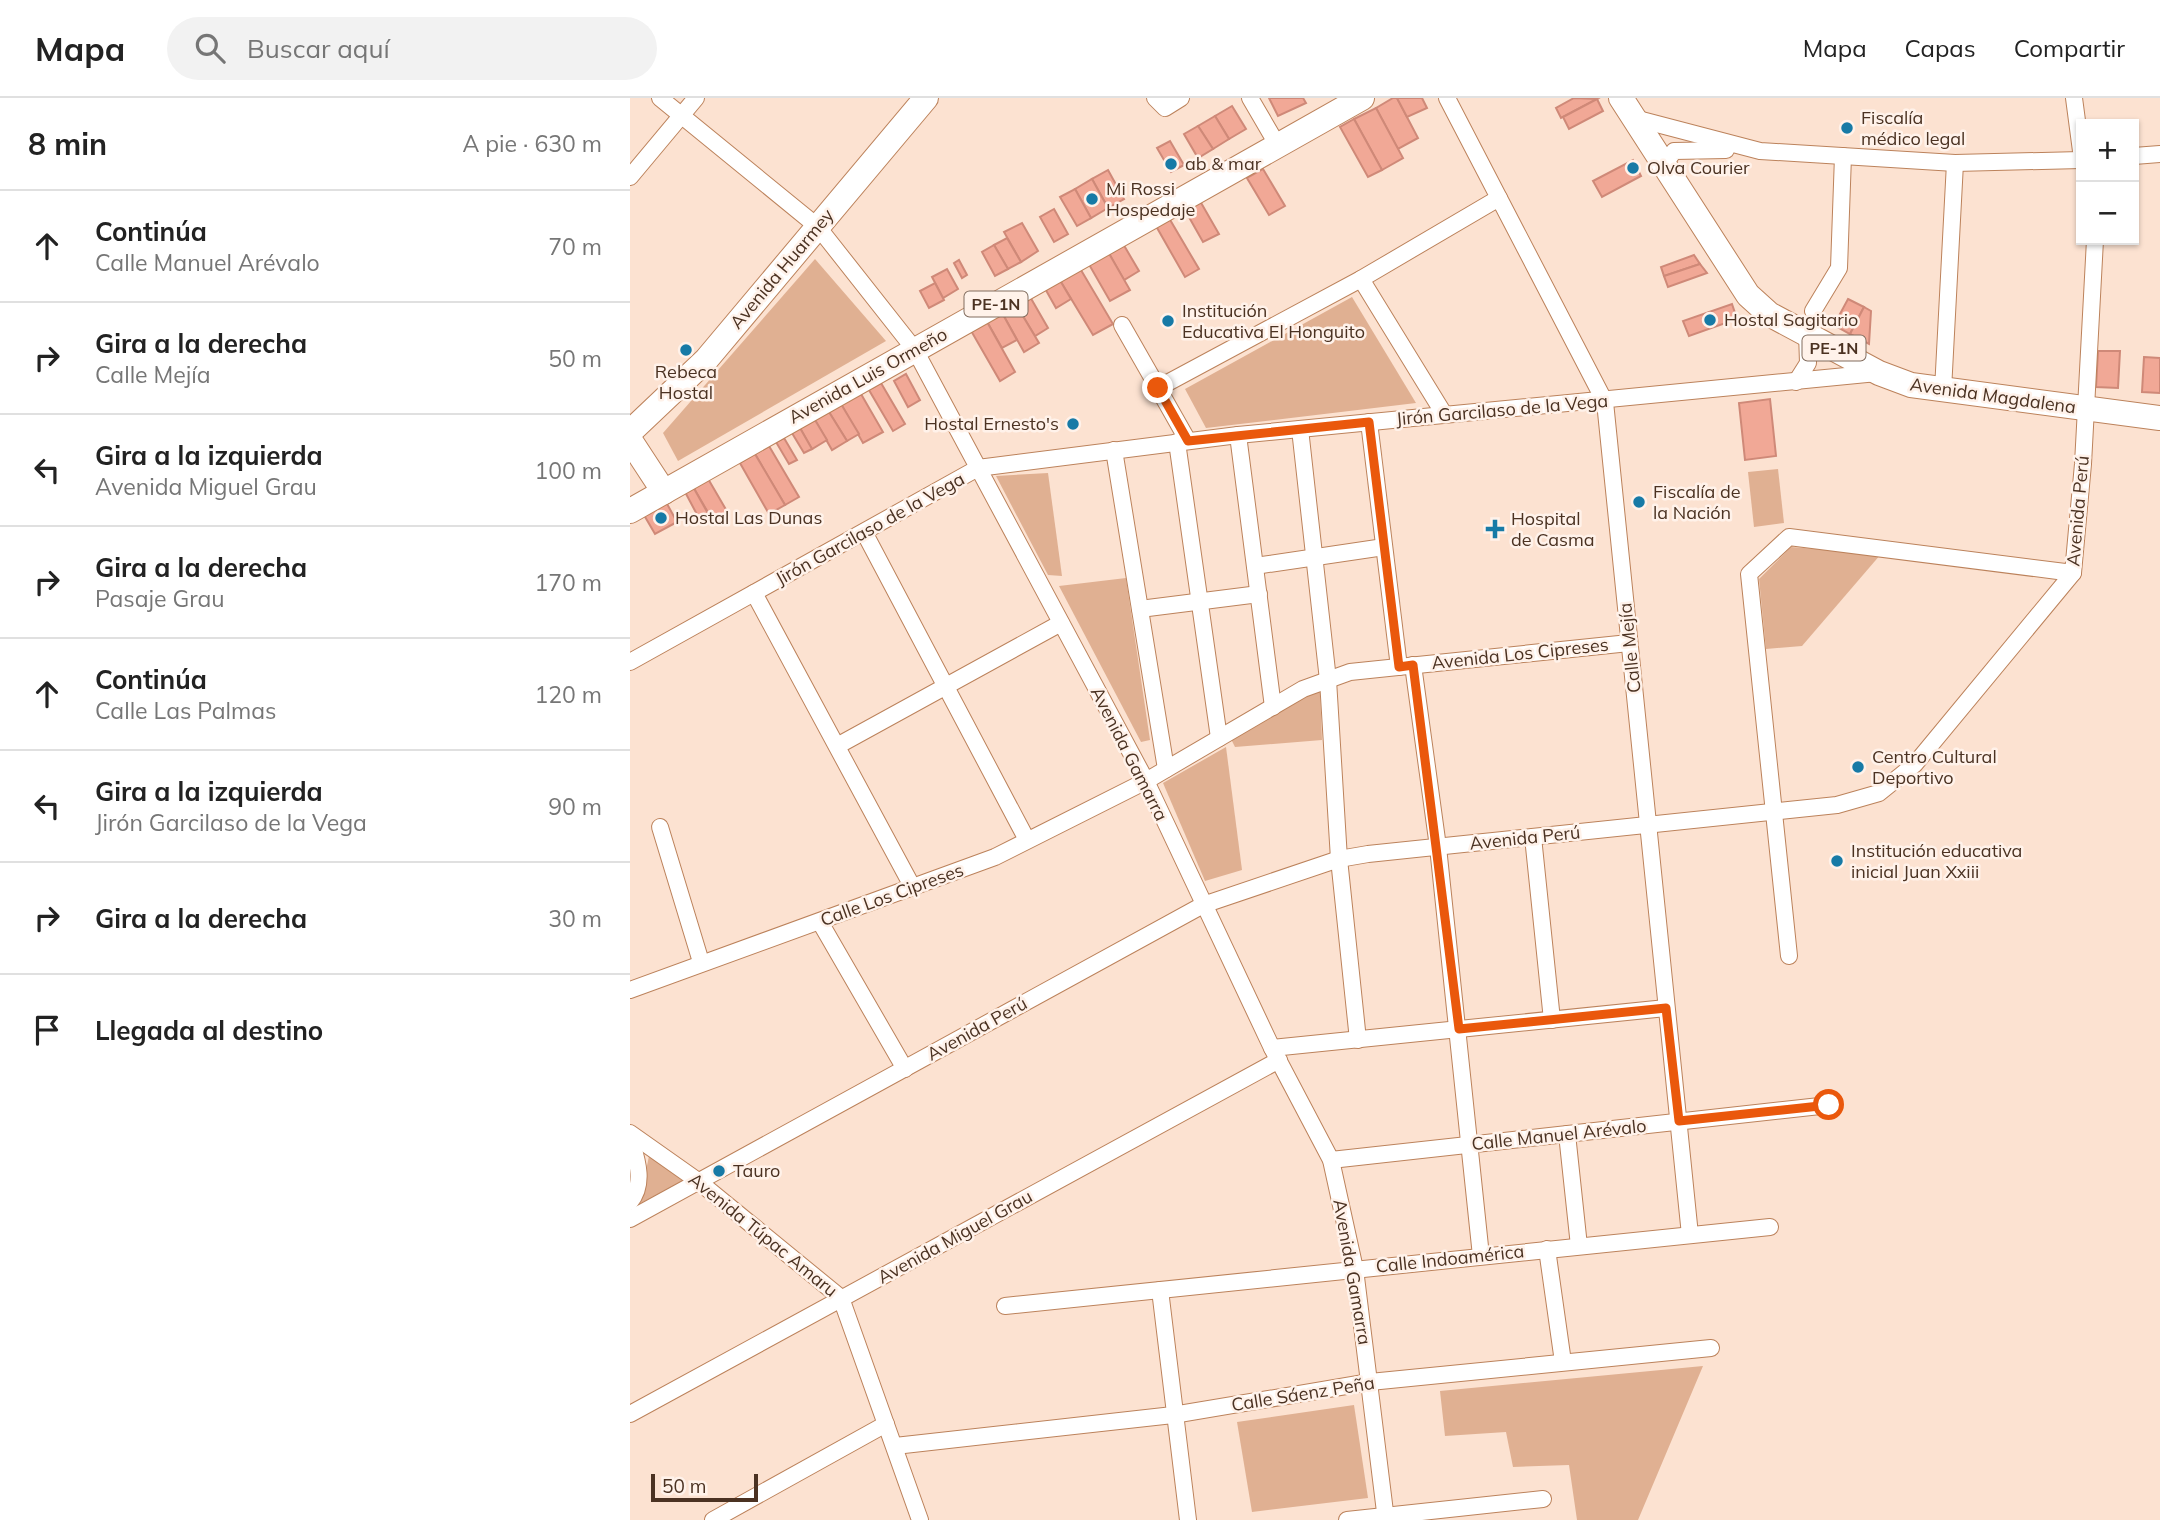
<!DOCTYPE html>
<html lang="es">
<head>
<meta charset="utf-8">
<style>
  body { margin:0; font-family:Mulish,sans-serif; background:#f2f2f2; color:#222 }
  .controls { position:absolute; right:21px; top:21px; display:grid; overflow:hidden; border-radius:0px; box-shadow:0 2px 5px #0004 }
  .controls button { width:63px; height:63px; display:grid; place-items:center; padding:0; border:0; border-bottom:2px solid #e0e0e0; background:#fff; color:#222; font:35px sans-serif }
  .scale { position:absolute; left:21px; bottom:18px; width:107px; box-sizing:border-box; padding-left:7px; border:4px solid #4b3222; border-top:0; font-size:19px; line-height:24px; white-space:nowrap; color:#4b3222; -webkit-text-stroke:5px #fff2ea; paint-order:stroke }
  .stop { position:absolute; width:21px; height:21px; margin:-16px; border:5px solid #ea580c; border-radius:50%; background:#fff }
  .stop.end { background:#ea580c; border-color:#fff; box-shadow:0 2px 7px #0008 }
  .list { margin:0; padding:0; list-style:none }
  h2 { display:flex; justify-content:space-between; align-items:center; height:91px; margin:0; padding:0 28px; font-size:30px }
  h2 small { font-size:23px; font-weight:400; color:#767676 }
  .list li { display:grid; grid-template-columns:46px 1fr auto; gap:21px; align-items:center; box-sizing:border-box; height:112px; padding:0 28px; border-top:2px solid #e0e0e0 }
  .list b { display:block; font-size:26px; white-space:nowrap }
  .list p { margin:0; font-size:23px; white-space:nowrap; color:#767676 }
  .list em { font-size:23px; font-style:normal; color:#767676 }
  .icon { flex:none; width:38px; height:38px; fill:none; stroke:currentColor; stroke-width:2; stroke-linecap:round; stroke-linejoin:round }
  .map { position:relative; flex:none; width:1530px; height:1422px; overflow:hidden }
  header { display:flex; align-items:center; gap:42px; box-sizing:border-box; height:98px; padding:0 35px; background:#fff; border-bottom:2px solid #e0e0e0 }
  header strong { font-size:33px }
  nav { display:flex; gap:38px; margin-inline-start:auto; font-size:24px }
  .search { width:490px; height:63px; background:#f2f2f2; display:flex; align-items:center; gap:18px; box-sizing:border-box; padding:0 24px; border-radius:38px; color:#767676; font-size:26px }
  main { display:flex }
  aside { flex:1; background:#fff }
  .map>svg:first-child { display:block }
  .green { fill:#e0b092 }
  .building { fill:#f1a896; stroke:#cf8978; stroke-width:2 }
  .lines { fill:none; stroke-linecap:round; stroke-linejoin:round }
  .minor-casing { stroke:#bc825b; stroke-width:18 }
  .highway-casing { stroke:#bc825b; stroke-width:26 }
  .minor { stroke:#fff; stroke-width:16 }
  .highway { stroke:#fff; stroke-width:24 }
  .route { stroke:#ea580c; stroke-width:9 }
  .poi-dot { fill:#177aa6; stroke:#fff2ea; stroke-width:2.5 }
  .labels { text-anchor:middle; stroke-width:5; stroke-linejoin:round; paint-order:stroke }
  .shield { fill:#fff2ea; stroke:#816c5e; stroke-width:2 }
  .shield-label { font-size:16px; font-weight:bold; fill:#4b3222 }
  .poi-label { font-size:18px; fill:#4b3222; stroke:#fff2ea; text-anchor:start }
  .street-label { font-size:18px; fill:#4b3222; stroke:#fff2ea }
</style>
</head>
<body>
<header>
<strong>Mapa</strong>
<div class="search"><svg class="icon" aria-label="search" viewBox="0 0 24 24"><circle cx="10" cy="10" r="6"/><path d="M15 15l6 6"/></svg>Buscar aquí</div>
<nav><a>Mapa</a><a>Capas</a><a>Compartir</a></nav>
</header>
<main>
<aside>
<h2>8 min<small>A pie · 630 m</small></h2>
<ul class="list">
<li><svg class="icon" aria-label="ahead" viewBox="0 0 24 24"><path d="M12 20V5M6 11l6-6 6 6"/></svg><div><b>Continúa</b><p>Calle Manuel Arévalo</p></div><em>70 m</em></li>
<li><svg class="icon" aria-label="right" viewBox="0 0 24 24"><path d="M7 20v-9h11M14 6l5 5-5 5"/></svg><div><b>Gira a la derecha</b><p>Calle Mejía</p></div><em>50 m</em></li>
<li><svg class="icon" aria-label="left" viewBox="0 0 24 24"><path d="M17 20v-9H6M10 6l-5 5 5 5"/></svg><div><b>Gira a la izquierda</b><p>Avenida Miguel Grau</p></div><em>100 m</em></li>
<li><svg class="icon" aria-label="right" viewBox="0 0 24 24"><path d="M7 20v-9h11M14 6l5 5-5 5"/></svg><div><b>Gira a la derecha</b><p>Pasaje Grau</p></div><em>170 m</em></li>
<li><svg class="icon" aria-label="ahead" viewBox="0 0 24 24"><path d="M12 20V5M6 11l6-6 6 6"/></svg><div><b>Continúa</b><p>Calle Las Palmas</p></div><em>120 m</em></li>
<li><svg class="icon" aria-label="left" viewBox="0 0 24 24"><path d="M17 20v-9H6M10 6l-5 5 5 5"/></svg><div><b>Gira a la izquierda</b><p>Jirón Garcilaso de la Vega</p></div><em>90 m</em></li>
<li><svg class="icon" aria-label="right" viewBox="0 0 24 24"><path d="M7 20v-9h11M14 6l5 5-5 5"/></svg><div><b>Gira a la derecha</b></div><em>30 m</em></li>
<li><svg class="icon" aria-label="arrive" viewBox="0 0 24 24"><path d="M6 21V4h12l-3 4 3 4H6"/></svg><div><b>Llegada al destino</b></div></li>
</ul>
</aside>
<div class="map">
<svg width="1530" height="1422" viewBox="0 0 1530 1422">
  <rect width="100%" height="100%" fill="#fce2d1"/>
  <g class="green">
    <polygon points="185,161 256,243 48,363 33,335"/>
    <polygon points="722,199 786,305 576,330 555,291"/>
    <polygon points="1148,371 1154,425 1124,429 1118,374"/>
    <polygon points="418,375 432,478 418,477 366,378"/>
    <polygon points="1161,449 1251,456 1172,548 1136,551 1129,481"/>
    <polygon points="496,480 520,642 511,644 429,488"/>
    <polygon points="690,591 692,642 605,649 600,639"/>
    <polygon points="596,649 612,772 575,783 533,685"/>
    <polygon points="19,1058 53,1083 9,1106"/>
    <polygon points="1073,1268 1008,1422 947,1422 939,1367 883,1369 876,1334 815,1338 810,1293"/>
    <polygon points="724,1307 738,1400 622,1414 607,1324"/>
  </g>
  <g class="building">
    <polygon points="639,0 673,0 676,5 648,18"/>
    <polygon points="763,0 767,0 788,40 768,51 746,10"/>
    <polygon points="767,0 792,0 797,10 777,19"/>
    <polygon points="944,0 967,1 931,20 926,10"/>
    <polygon points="967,1 973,13 939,31 933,19"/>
    <polygon points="602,8 616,31 599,41 585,18"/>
    <polygon points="746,10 773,60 752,72 724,21"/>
    <polygon points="585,18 599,41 583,51 568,28"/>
    <polygon points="724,21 752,72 738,79 710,29"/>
    <polygon points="568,28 583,51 568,60 554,36"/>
    <polygon points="540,43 554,67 541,74 527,50"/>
    <polygon points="1003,62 1011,78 972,99 963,83"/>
    <polygon points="633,71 655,108 639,117 617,80"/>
    <polygon points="478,72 494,101 478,110 462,81"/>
    <polygon points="462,81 478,110 461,120 445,91"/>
    <polygon points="445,91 461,120 447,128 430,99"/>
    <polygon points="570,103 589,136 573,144 555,112"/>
    <polygon points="424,111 438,136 424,144 410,119"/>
    <polygon points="539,120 569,171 555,179 526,128"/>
    <polygon points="392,125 408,153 391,164 374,134"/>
    <polygon points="377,140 391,164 378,171 364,147"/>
    <polygon points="492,144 509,173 494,182 477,152"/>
    <polygon points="364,147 378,171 365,178 352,154"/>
    <polygon points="477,152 500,192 480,203 457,163"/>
    <polygon points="1064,157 1070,166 1034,178 1031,169"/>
    <polygon points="329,162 337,177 332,180 324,165"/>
    <polygon points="1070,166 1077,175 1038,189 1034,178"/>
    <polygon points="448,167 483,226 463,237 428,179"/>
    <polygon points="317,171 328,191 313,200 302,179"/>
    <polygon points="428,179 441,201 426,210 413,187"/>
    <polygon points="305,185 314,202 299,210 290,193"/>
    <polygon points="399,197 418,230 405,238 385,205"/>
    <polygon points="1218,201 1234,209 1220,236 1204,227"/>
    <polygon points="385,205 409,245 394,254 371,213"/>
    <polygon points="1102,206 1107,221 1059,238 1053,223"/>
    <polygon points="1234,209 1241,213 1239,246 1220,236"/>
    <polygon points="371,213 387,242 372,250 356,222"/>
    <polygon points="356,222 385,274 370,283 340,231"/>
    <polygon points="1468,253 1490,253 1488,290 1466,289"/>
    <polygon points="1514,259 1530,260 1530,295 1512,294"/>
    <polygon points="276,276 290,302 278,309 264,283"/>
    <polygon points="251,285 275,326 263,333 239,292"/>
    <polygon points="231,296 253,334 233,345 211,306"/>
    <polygon points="1140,301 1146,358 1115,362 1109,305"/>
    <polygon points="211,306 229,336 217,343 199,314"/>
    <polygon points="199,314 217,343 202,352 185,322"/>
    <polygon points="185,322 197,342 182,351 170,330"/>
    <polygon points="170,330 182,351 174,355 162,335"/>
    <polygon points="154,340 167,362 159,366 146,344"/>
    <polygon points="139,348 169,399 155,407 125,356"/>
    <polygon points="125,356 155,407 139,416 110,365"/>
    <polygon points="77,379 98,415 83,423 62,387"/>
    <polygon points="62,387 80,419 71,424 54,392"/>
    <polygon points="36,404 47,424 25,436 14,417"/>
  </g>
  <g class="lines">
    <g class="minor-casing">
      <g id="minor">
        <polyline points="30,0 188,129 285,252 516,683 642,950 701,1062 725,1171 756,1422"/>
        <polyline points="525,0 535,10 551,0"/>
        <polyline points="620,0 648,48"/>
        <polyline points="817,0 975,304 1060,1137"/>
        <polyline points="1444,0 1451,53"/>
        <polyline points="1004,20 1130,53 1325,65 1451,62"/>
        <polyline points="1504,58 1530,56"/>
        <polyline points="1035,66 1044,53 1096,52"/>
        <polyline points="0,79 66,0"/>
        <polyline points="731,181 869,100"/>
        <polyline points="1183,213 1209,170 1213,58"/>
        <polyline points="492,227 528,290"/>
        <polyline points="1166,284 1178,265 1177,235"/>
        <polyline points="1313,292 1325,65"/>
        <polyline points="739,324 769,569"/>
        <polyline points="670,331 698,582 709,761 728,942"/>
        <polyline points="608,337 643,609"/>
        <polyline points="558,343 528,290 731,181 814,316"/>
        <polyline points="547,344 589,640"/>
        <polyline points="484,352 536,671"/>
        <polyline points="234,434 397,742"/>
        <polyline points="625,468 754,449"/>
        <polyline points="124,495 282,788"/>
        <polyline points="510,511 629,496"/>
        <polyline points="0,564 348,370 608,337 1247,275"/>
        <polyline points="783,567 808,749 851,1158"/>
        <polyline points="207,648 431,525"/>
        <polyline points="30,729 71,864"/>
        <polyline points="903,739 922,922"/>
        <polyline points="190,824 275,971"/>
        <polyline points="1159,858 1119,476 1159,439 1443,475"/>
        <polyline points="0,892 365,759 516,683 673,591 720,574 999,545"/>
        <polyline points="642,950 1036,910"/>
        <polyline points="0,1035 68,1083 211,1200 290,1422"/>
        <polyline points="937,1036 949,1148"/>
        <path d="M 0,1038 C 6,1059 16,1085 0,1104"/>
        <polyline points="701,1062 1199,1007"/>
        <polyline points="0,1121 573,807 709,761 738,756 1207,707 1249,695 1285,666 1443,475 1453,366 1465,142"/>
        <polyline points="917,1151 933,1264"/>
        <polyline points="530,1192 558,1422"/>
        <polyline points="375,1208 1140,1129"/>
        <polyline points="0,1316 649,962"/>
        <polyline points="265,1348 543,1317 740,1284 1081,1250"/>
        <polyline points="83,1422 256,1326"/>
        <polyline points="717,1422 913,1401"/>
      </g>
    </g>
    <g class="highway-casing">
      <g id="highway">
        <polyline points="991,0 1118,197 1139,216 1249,275 1281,287 1530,320"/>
        <polyline points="0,334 76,262 296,0"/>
        <polyline points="0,342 34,394"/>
        <polyline points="0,413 732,0"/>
      </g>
    </g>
    <use href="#minor" class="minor"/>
    <use href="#highway" class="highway"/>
  </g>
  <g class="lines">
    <polyline class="route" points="528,290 558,343 739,324 769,569 783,567 829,931 1036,910 1049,1023 1199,1007"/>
  </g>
  <g class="poi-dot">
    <circle cx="1217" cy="30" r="7"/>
    <circle cx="541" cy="66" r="7"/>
    <circle cx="1003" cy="70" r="7"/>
    <circle cx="462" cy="101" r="7"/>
    <circle cx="1080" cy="222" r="7"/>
    <circle cx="538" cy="223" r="7"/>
    <circle cx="56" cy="252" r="7"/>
    <circle cx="443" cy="326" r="7"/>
    <circle cx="1009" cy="404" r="7"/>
    <circle cx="31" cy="420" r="7"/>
    <path d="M861.5 420.5h7v7h7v7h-7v7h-7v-7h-7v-7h7z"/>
    <circle cx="1228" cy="669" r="7"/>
    <circle cx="1207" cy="763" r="7"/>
    <circle cx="89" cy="1073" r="7"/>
  </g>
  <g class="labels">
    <g class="shield">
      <rect x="334.5" y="193.5" width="63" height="25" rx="5"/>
      <rect x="1172.5" y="237.5" width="63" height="25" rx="5"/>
    </g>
    <g class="shield-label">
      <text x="366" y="212">PE-1N</text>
      <text x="1204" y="256">PE-1N</text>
    </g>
    <g class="poi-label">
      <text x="1231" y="26">Fiscalía<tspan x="1231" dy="21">médico legal</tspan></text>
      <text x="555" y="72">ab &amp; mar</text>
      <text x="1017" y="76">Olva Courier</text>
      <text x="476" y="97">Mi Rossi<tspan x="476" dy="21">Hospedaje</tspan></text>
      <text x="552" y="219">Institución<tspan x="552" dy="21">Educativa El Honguito</tspan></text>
      <text x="1094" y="228">Hostal Sagitario</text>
      <text x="56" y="280" text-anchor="middle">Rebeca<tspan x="56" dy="21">Hostal</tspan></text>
      <text x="429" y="332" text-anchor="end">Hostal Ernesto's</text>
      <text x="1023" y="400">Fiscalía de<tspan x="1023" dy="21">la Nación</tspan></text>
      <text x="45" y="426">Hostal Las Dunas</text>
      <text x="881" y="427">Hospital<tspan x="881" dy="21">de Casma</tspan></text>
      <text x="1242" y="665">Centro Cultural<tspan x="1242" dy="21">Deportivo</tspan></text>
      <text x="1221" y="759">Institución educativa<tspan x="1221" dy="21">inicial Juan Xxiii</tspan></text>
      <text x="103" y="1079">Tauro</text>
    </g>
    <g class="street-label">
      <text transform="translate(152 171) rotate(-50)" y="6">Avenida Huarmey</text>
      <text transform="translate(238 278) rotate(-29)" y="6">Avenida Luis Ormeño</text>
      <text transform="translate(1363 298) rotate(8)" y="6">Avenida Magdalena</text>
      <text transform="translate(872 312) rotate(-5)" y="6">Jirón Garcilaso de la Vega</text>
      <text transform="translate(1448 413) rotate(-85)" y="6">Avenida Perú</text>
      <text transform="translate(240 431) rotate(-29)" y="6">Jirón Garcilaso de la Vega</text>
      <text transform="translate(1000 550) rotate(-96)" y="6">Calle Mejía</text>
      <text transform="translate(890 556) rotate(-6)" y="6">Avenida Los Cipreses</text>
      <text transform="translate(499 656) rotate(63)" y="6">Avenida Gamarra</text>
      <text transform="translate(895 740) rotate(-6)" y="6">Avenida Perú</text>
      <text transform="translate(262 797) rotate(-20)" y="6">Calle Los Cipreses</text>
      <text transform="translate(347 931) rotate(-29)" y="6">Avenida Perú</text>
      <text transform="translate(929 1037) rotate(-6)" y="6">Calle Manuel Arévalo</text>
      <text transform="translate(133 1137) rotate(39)" y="6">Avenida Túpac Amaru</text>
      <text transform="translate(325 1139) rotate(-29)" y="6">Avenida Miguel Grau</text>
      <text transform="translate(820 1161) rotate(-6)" y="6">Calle Indoamérica</text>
      <text transform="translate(722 1174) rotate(80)" y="6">Avenida Gamarra</text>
      <text transform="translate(673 1296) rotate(-9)" y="6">Calle Sáenz Peña</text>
    </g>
  </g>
</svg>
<div class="controls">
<button>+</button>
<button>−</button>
</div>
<div class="scale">50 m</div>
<div class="stop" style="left:1199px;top:1007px"></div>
<div class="stop end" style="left:528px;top:290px"></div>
</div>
</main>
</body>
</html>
